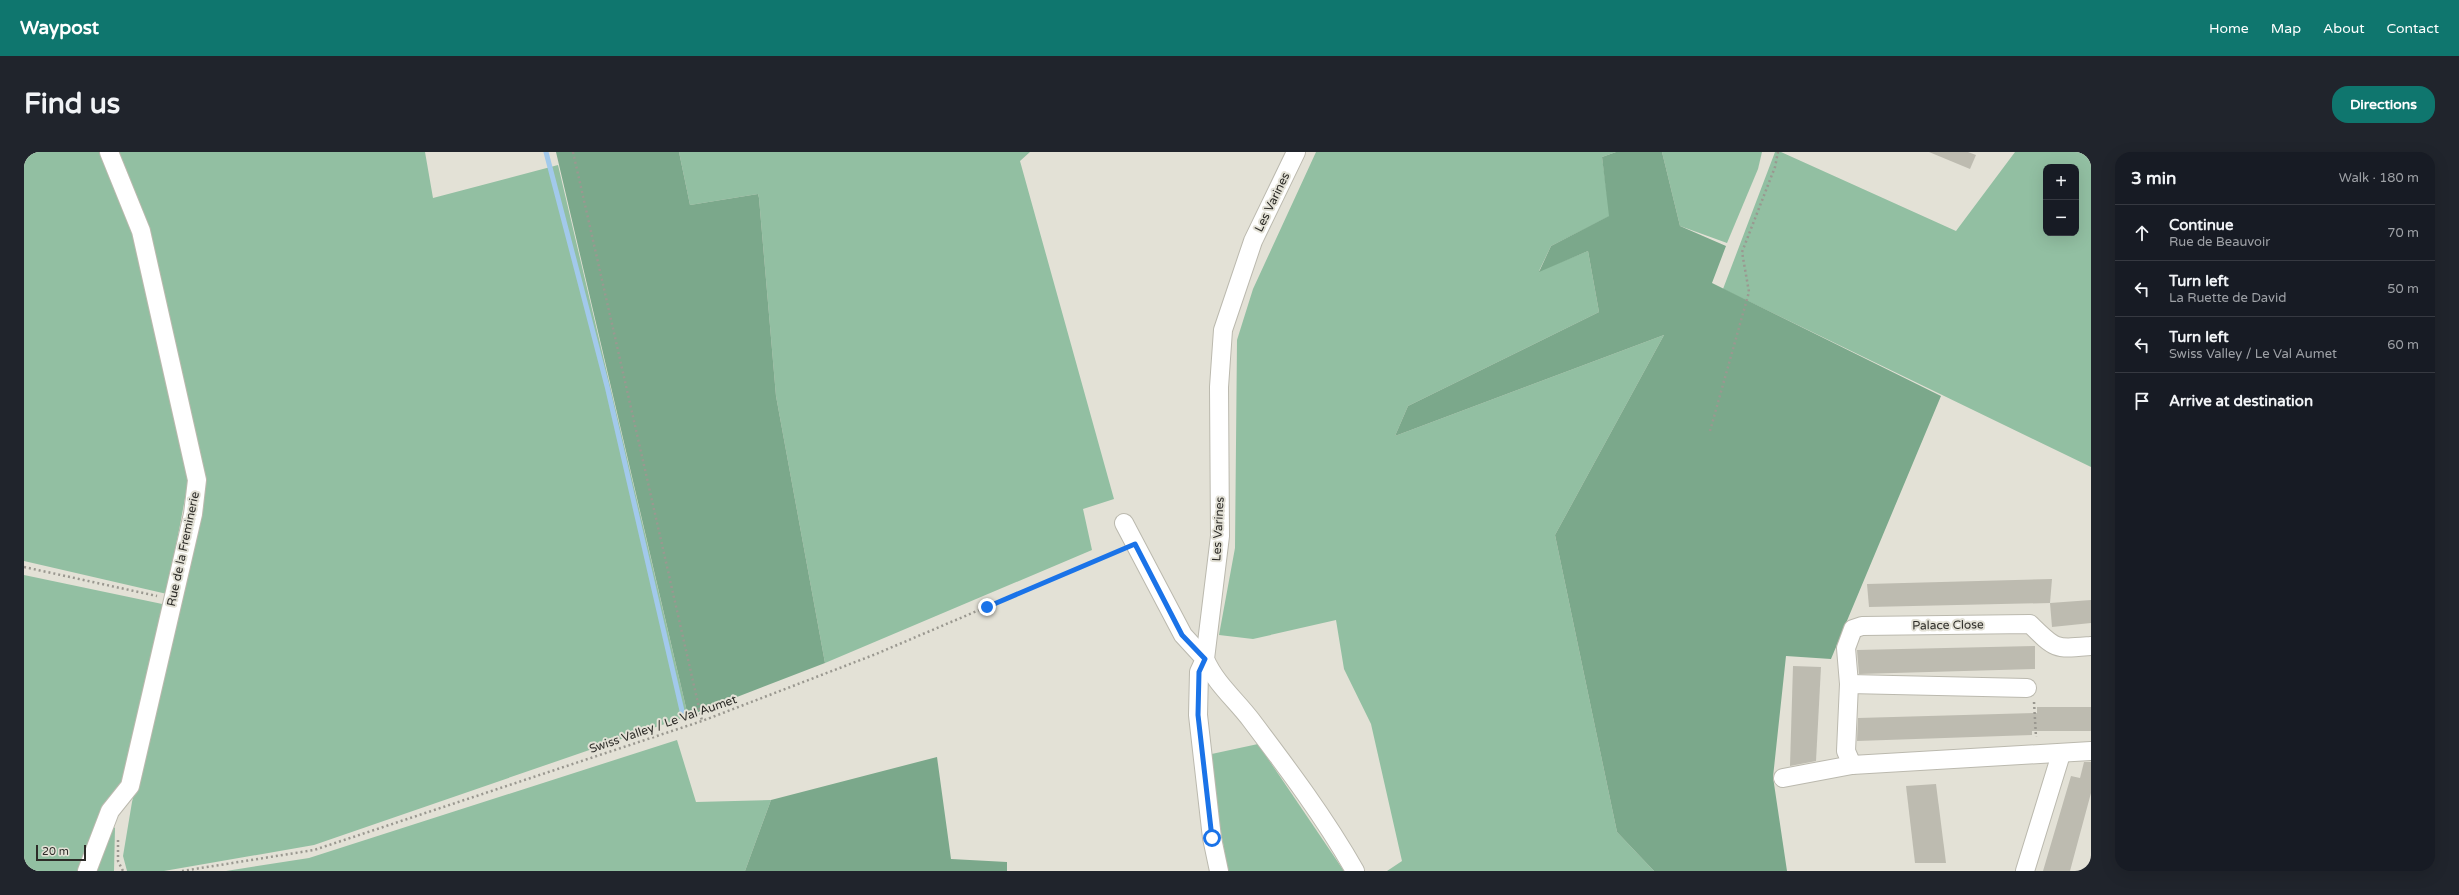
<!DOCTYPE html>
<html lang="en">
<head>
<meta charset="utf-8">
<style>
  body { margin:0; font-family:"Varela Round",sans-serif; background:#20242c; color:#f1f3f6 }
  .controls { position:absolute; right:12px; top:12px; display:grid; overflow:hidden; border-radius:8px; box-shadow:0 4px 16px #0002 }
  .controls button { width:36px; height:36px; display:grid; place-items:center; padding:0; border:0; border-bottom:1px solid #363941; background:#171b24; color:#f1f3f6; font:20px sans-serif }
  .scale { position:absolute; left:12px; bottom:10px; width:50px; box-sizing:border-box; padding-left:4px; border:2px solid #2d2c28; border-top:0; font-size:11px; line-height:14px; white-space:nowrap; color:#2d2c28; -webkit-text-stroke:3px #e3e1d6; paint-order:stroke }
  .stop { position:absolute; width:12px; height:12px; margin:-9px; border:3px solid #1a73e8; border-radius:50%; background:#fff }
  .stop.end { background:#1a73e8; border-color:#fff; box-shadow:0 1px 4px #0008 }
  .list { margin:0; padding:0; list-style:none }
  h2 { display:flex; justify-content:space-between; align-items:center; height:52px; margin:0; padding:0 16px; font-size:17px }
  h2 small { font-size:13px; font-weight:400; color:#9ea1a6 }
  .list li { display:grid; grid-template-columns:26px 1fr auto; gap:12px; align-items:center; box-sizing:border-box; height:56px; padding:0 16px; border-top:1px solid #363941 }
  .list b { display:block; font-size:15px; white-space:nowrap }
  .list p { margin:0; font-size:13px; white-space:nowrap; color:#9ea1a6 }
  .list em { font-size:13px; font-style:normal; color:#9ea1a6 }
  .icon { flex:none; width:22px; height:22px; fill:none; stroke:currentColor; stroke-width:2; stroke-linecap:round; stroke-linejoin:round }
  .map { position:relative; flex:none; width:2067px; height:719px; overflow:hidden; border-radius:16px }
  header { display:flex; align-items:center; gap:24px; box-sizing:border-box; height:56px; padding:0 20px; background:#0f766e; color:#fff }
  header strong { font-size:19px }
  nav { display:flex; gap:22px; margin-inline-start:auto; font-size:14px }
  .intro { display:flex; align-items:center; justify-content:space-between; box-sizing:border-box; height:96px; padding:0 24px }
  h1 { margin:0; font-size:28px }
  .button { padding:10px 18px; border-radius:16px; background:#0f766e; color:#fff; font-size:14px; font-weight:700 }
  main { display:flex; gap:24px; padding:0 24px }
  aside { flex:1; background:#171b24; border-radius:16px; box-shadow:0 4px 16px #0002 }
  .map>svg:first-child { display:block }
  .green { fill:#92bfa2; fill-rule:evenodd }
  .forest { fill:#7ba88b }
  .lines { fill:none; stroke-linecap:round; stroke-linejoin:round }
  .stream { stroke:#a2c9eb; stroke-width:5 }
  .building { fill:#bdbbb0 }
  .minor-casing { stroke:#bbb9ae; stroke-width:20 }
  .path { stroke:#9a9890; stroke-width:2.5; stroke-dasharray:2 3; stroke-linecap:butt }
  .minor { stroke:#fff; stroke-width:18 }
  .route { stroke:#1a73e8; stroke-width:5 }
  .labels { text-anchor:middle; stroke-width:4; stroke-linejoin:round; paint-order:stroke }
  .street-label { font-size:12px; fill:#2d2c28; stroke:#e3e1d6 }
</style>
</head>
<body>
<header>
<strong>Waypost</strong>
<nav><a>Home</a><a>Map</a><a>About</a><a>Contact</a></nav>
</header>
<div class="intro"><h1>Find us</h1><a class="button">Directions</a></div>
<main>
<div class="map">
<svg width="2067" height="719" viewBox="0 0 2067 719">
  <rect width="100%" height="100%" fill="#e3e1d6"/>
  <g class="green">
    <polygon points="0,0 77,0 108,74 165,325 143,442 0,409"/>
    <polygon points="89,0 401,0 409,46 534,13 664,564 290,693 140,719 103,719 99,704 108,650 180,353 180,327"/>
    <polygon points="655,0 1006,0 996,9 1090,347 1059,357 1068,398 801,511 752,244 735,46 734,42 666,53"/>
    <polygon points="1292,0 1592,0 1578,5 1586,64 1527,94 1515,119 1564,99 1575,160 1384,254 1371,284 1640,183 1531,383 1593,680 1630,719 1363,719 1378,709 1347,572 1320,517 1312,468 1229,487 1195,483 1211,396 1213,188 1229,137"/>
    <polygon points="1638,0 1738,0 1734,17 1703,91 1656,74"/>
    <path d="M 1751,0 L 1757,0 L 1932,79 L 1991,0 L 2067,0 L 2067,315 L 1699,137 ZM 2022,15 L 2052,15 L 2052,81 L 2022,81 Z"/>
    <polygon points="0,423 143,453 97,633 57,719 0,719"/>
    <polygon points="653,588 672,650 747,648 721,719 202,719 285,706"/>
    <polygon points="1234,592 1320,719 1204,719 1183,603"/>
    <polygon points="86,672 91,676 90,719 67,719"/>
  </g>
  <g class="forest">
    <polygon points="532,0 655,0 666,53 734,42 735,46 752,244 801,511 664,564"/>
    <polygon points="1592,0 1638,0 1656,74 1702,94 1688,131 1917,244 1807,507 1762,504 1749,625 1763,719 1630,719 1593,680 1531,383 1640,183 1371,284 1384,254 1575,160 1564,99 1515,120 1527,94 1585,64 1578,5"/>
    <polygon points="913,605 927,707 983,710 983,719 721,719 747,648"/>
  </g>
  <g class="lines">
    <polyline class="stream" points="522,0 583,234 659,563"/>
  </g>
  <g class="building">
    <polygon points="1905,0 1944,0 1952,3 1946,17"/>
    <polygon points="2028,427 2026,451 1845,455 1843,432"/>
    <polygon points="2067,448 2067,471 2028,475 2026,451"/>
    <polygon points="2011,494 2011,517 1835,522 1833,498"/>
    <polygon points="1769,514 1797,515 1792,609 1766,614"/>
    <polygon points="2013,555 2067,555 2067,579 2008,579 2008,583 1833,589 1834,566 2013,561"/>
    <polygon points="2060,610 2067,610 2067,641 2046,719 2019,719 2047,624 2056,626"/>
    <polygon points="1912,632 1922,711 1891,711 1882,634"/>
  </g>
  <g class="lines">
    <g class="minor-casing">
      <g id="minor">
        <path d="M 1272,0 L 1229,89 L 1199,178 L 1195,235 L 1196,384 L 1181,507 C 1191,531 1212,548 1227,568 C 1264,617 1301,666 1331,719"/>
        <polyline points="1100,371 1159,483 1181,507 1175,520 1174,563 1188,686 1195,719"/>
        <path d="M 1825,532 L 1822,496 L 1829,477 L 1838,474 L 2006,472 C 2032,498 2031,497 2067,494"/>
        <polyline points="2003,536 1825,532 1822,599 1828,613 2067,599"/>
        <polyline points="1759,626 1828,613"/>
        <polyline points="63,719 86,659 106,634 169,362 173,328 117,79 85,0"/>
        <polyline points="2001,719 2037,602"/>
      </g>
    </g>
    <g class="path">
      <polyline points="549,0 678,569"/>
      <polyline points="1686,279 1725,140 1718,100 1751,15 1754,0"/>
      <polyline points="0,415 133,444"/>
      <polyline points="2010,550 2012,585"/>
      <polyline points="94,688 94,709 99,719"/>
      <polyline points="158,719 290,698 678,569 852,502 1096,398"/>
    </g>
    <use href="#minor" class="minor"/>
  </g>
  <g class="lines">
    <polyline class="route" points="963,455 1111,392 1158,483 1181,507 1175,520 1174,563 1188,686"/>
  </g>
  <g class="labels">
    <g class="street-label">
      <text transform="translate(1248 50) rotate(-64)" y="4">Les Varines</text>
      <text transform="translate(1194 377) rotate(-87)" y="4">Les Varines</text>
      <text transform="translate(159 397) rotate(-78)" y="4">Rue de la Freminerie</text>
      <text transform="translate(1924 473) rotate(-1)" y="4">Palace Close</text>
      <text transform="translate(639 572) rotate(-19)" y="4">Swiss Valley / Le Val Aumet</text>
    </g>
  </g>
</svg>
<div class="controls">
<button>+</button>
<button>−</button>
</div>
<div class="scale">20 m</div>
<div class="stop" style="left:1188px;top:686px"></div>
<div class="stop end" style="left:963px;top:455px"></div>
</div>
<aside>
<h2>3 min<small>Walk · 180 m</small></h2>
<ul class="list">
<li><svg class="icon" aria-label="ahead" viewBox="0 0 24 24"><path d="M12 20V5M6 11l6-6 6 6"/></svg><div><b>Continue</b><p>Rue de Beauvoir</p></div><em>70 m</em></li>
<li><svg class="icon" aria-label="left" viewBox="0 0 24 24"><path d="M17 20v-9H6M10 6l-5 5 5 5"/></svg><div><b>Turn left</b><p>La Ruette de David</p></div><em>50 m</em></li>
<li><svg class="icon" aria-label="left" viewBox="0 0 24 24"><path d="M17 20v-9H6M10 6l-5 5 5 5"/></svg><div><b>Turn left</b><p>Swiss Valley / Le Val Aumet</p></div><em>60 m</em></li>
<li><svg class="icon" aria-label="arrive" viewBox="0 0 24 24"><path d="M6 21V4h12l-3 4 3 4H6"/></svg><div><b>Arrive at destination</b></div></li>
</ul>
</aside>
</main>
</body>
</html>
